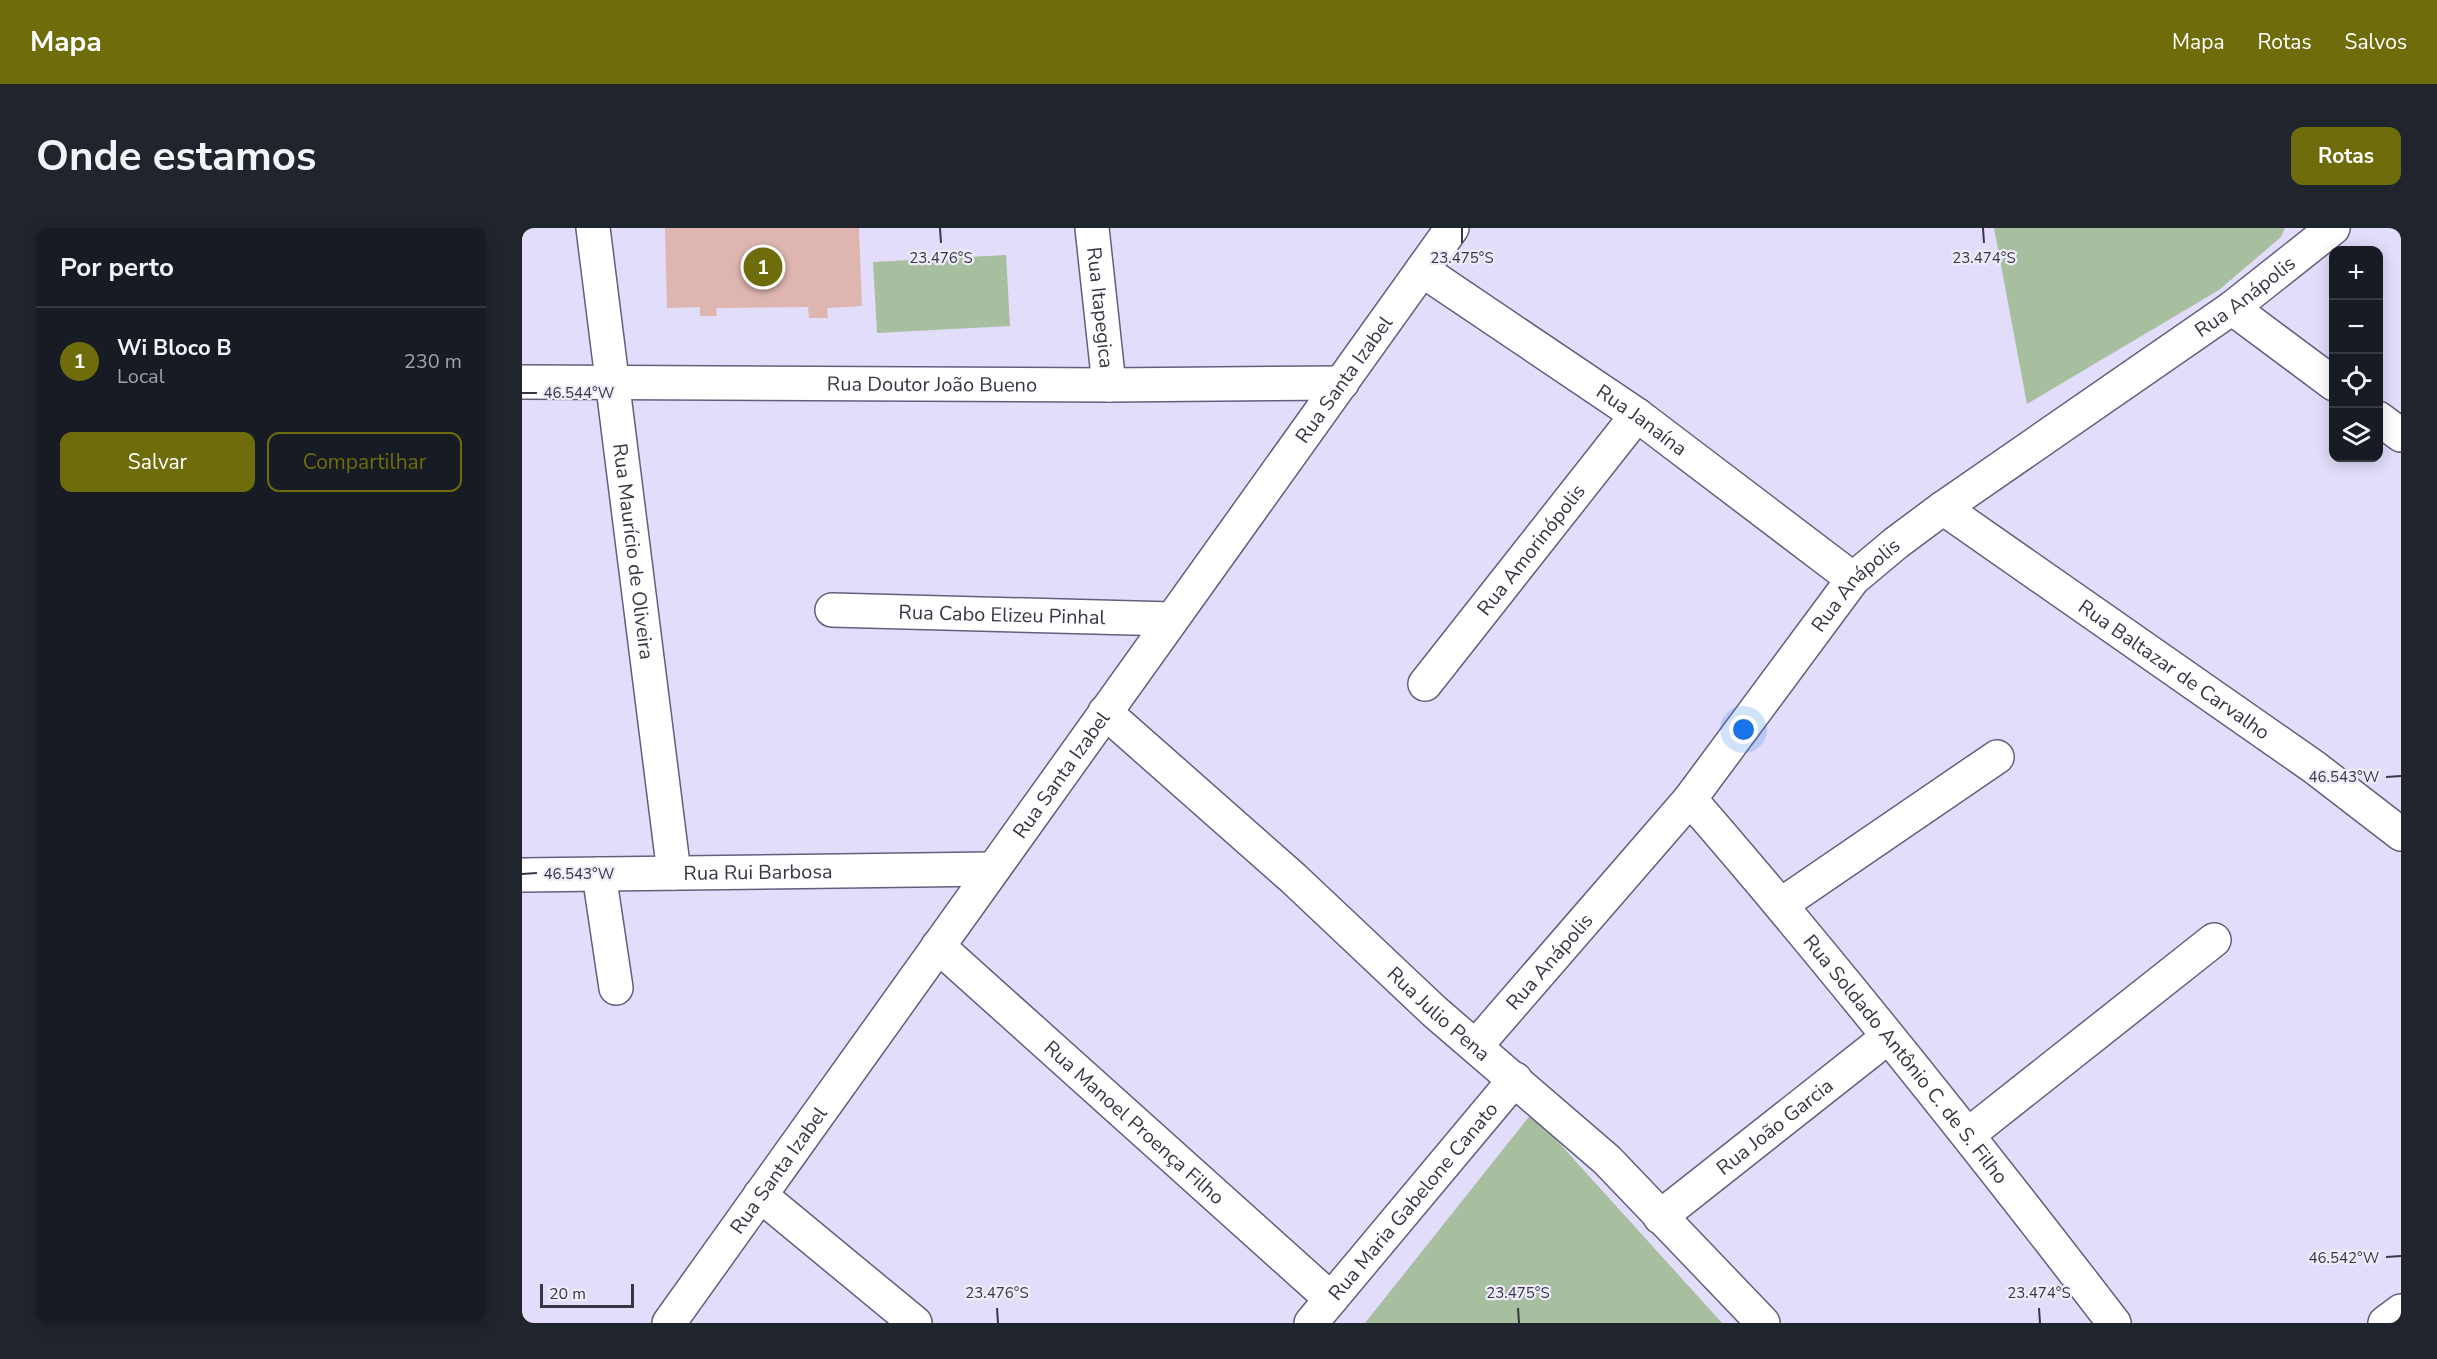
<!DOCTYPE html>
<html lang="pt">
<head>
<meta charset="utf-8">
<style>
  body { margin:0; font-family:"Nunito Sans",sans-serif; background:#20242c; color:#f1f3f6 }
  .controls { position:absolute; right:18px; top:18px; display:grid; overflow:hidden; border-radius:12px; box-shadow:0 3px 15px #0003 }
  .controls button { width:54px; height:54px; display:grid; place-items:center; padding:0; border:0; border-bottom:2px solid #363941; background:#171b24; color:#f1f3f6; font:30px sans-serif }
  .scale { position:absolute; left:18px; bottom:15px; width:94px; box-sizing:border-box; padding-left:6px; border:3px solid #393644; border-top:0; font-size:16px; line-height:21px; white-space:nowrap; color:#393644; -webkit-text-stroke:4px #eeecfb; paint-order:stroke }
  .you { position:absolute; left:1222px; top:502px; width:21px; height:21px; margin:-15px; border:4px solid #fff; border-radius:50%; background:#1a73e8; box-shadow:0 0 0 9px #1a73e833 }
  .badge { display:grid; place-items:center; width:39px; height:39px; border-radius:50%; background:#6e6c0b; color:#fff; font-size:20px; font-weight:700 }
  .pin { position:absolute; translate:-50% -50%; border:3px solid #fff; box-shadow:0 2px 6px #0006 }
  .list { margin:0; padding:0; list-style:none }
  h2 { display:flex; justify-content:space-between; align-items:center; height:78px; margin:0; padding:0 24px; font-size:26px }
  h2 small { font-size:20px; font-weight:400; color:#9ea1a6 }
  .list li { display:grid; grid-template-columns:39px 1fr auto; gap:18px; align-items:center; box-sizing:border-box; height:108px; padding:0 24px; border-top:2px solid #363941 }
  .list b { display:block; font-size:22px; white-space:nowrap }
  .list p { margin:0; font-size:20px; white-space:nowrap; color:#9ea1a6 }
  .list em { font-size:20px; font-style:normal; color:#9ea1a6 }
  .actions { display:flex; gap:12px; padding:18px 24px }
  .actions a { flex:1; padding:14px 0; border:2px solid #6e6c0b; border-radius:12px; text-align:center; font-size:21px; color:#6e6c0b }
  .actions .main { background:#6e6c0b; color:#fff }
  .icon { flex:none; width:33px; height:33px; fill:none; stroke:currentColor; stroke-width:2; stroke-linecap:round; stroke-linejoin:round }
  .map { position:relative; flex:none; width:1879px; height:1095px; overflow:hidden; border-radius:12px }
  header { display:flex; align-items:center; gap:36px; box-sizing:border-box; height:84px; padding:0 30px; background:#6e6c0b; color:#fff }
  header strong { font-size:28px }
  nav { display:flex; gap:33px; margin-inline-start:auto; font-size:21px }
  .intro { display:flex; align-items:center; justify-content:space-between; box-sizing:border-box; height:144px; padding:0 36px }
  h1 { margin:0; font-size:42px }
  .button { padding:15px 27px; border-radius:12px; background:#6e6c0b; color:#fff; font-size:21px; font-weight:700 }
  main { display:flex; gap:36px; padding:0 36px }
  aside { flex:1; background:#171b24; border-radius:12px; box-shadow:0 3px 15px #0003 }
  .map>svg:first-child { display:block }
  .green { fill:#a7be9f }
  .building { fill:#dfb5af }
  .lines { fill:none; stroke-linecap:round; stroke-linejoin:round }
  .street-casing { stroke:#645e7d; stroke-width:36 }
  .street { stroke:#fff; stroke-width:33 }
  .ticks { fill:none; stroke:#393644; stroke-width:2 }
  .labels { text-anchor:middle; stroke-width:4.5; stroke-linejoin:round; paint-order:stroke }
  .street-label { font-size:20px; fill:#393644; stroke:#eeecfb }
  .ticks-label { font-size:15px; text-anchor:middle; fill:#393644; stroke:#eeecfb; stroke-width:4.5; stroke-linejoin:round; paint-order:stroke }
</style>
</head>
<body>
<header>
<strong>Mapa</strong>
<nav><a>Mapa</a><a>Rotas</a><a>Salvos</a></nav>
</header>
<div class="intro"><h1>Onde estamos</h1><a class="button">Rotas</a></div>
<main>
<aside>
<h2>Por perto<small></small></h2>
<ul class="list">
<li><span class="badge">1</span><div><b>Wi Bloco B</b><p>Local</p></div><em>230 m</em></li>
</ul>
<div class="actions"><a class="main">Salvar</a><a>Compartilhar</a></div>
</aside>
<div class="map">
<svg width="1879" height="1095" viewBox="0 0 1879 1095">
  <rect width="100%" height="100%" fill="#e2ddfa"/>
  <g class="green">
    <polygon points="1472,0 1763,0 1759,9 1697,62 1505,176"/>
    <polygon points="484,27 488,98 355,105 351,34"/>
    <polygon points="1010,885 1200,1095 843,1095"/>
  </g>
  <polygon class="building" points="143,0 337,0 340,78 305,80 306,90 287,90 286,79 194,80 195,88 178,88 178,79 145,80"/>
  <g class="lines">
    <g class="street-casing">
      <g id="street">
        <path id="s1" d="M 71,0 L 152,645"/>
        <path id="s2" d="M 570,0 L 587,157"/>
        <path id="s3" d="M 900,42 L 1115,187 L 1331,351"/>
        <polyline points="1710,80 1812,156"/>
        <path id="s4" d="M 0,154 L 587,157 L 820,155"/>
        <polyline points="1856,190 1879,207"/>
        <path id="s5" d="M 1421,280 L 1792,539 L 1879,606"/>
        <path id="s6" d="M 310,382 L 650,391"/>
        <path id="s7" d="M 903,456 L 1115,187"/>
        <path id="s8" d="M 583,484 L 771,650 L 913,784 L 1085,932 L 1241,1095"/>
        <path id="s9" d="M 1168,571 C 1315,740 1455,917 1592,1095"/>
        <polyline points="77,646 94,760"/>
        <path id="s10" d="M 0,647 L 471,641"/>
        <polyline points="1260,676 1475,529"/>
        <path id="s11" d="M 416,718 L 809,1071"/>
        <path id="s12" d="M 954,818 L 1168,571 L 1331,351 L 1374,315 L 1421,280 L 1710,80 L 1811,0"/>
        <polyline points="1447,906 1692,712"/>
        <polyline points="238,967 393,1095"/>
        <path id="s13" d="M 1138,989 L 1366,809"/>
        <path id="s14" d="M 147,1095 L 930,0"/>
        <path id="s15" d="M 789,1095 L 993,851"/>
        <polyline points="1863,1095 1879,1083"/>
      </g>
    </g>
    <use href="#street" class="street"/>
  </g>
  <path class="ticks" d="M 418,0 L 419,15M 940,0 L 940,15M 1461,0 L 1462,15M 0,165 L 15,165M 1864,549 L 1879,548M 0,646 L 15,645M 1864,1029 L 1879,1028M 475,1080 L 476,1095M 996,1080 L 997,1095M 1517,1080 L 1518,1095"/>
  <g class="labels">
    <g class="street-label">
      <text dy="7" stroke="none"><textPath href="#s12" startOffset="1084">Rua Anápolis</textPath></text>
      <text dy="7" stroke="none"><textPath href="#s2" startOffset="80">Rua Itapegica</textPath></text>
      <text dy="7" stroke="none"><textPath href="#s14" startOffset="1160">Rua Santa Izabel</textPath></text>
      <text dy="7" stroke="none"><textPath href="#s4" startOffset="410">Rua Doutor João Bueno</textPath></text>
      <text dy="7" stroke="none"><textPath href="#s3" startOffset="266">Rua Janaína</textPath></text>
      <text dy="7" stroke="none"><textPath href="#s7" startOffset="171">Rua Amorinópolis</textPath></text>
      <text dy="7" stroke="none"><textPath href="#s1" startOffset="326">Rua Maurício de Oliveira</textPath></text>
      <text dy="7" stroke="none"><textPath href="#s12" startOffset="598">Rua Anápolis</textPath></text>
      <text dy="7" stroke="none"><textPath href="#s6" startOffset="170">Rua Cabo Elizeu Pinhal</textPath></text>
      <text dy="7" stroke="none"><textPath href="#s5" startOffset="282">Rua Baltazar de Carvalho</textPath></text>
      <text dy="7" stroke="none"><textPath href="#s14" startOffset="674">Rua Santa Izabel</textPath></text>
      <text dy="7" stroke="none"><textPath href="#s10" startOffset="236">Rua Rui Barbosa</textPath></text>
      <text dy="7" stroke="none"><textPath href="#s12" startOffset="112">Rua Anápolis</textPath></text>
      <text dy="7" stroke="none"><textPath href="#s8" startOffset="450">Rua Julio Pena</textPath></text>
      <text dy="7" stroke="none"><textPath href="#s9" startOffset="338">Rua Soldado Antônio C. de S. Filho</textPath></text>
      <text dy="7" stroke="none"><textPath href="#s11" startOffset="264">Rua Manoel Proença Filho</textPath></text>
      <text dy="7" stroke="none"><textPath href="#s13" startOffset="146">Rua João Garcia</textPath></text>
      <text dy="7" stroke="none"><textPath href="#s14" startOffset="188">Rua Santa Izabel</textPath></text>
      <text dy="7" stroke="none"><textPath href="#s15" startOffset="159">Rua Maria Gabelone Canato</textPath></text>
    </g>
  </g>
  <g class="ticks-label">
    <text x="419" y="35">23.476°S</text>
    <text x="940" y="35">23.475°S</text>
    <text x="1462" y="35">23.474°S</text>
    <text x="57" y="170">46.544°W</text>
    <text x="1822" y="554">46.543°W</text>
    <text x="57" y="651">46.543°W</text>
    <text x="1822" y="1035">46.542°W</text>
    <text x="475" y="1070">23.476°S</text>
    <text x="996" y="1070">23.475°S</text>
    <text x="1517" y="1070">23.474°S</text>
  </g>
</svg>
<div class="controls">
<button>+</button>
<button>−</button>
<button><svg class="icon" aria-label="locate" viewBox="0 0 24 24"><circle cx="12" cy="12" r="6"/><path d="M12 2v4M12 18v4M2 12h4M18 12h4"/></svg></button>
<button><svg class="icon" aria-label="layers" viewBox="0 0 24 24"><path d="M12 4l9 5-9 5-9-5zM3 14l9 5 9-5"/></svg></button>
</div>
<div class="scale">20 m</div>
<div class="you"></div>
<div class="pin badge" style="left:241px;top:39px">1</div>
</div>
</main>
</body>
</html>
